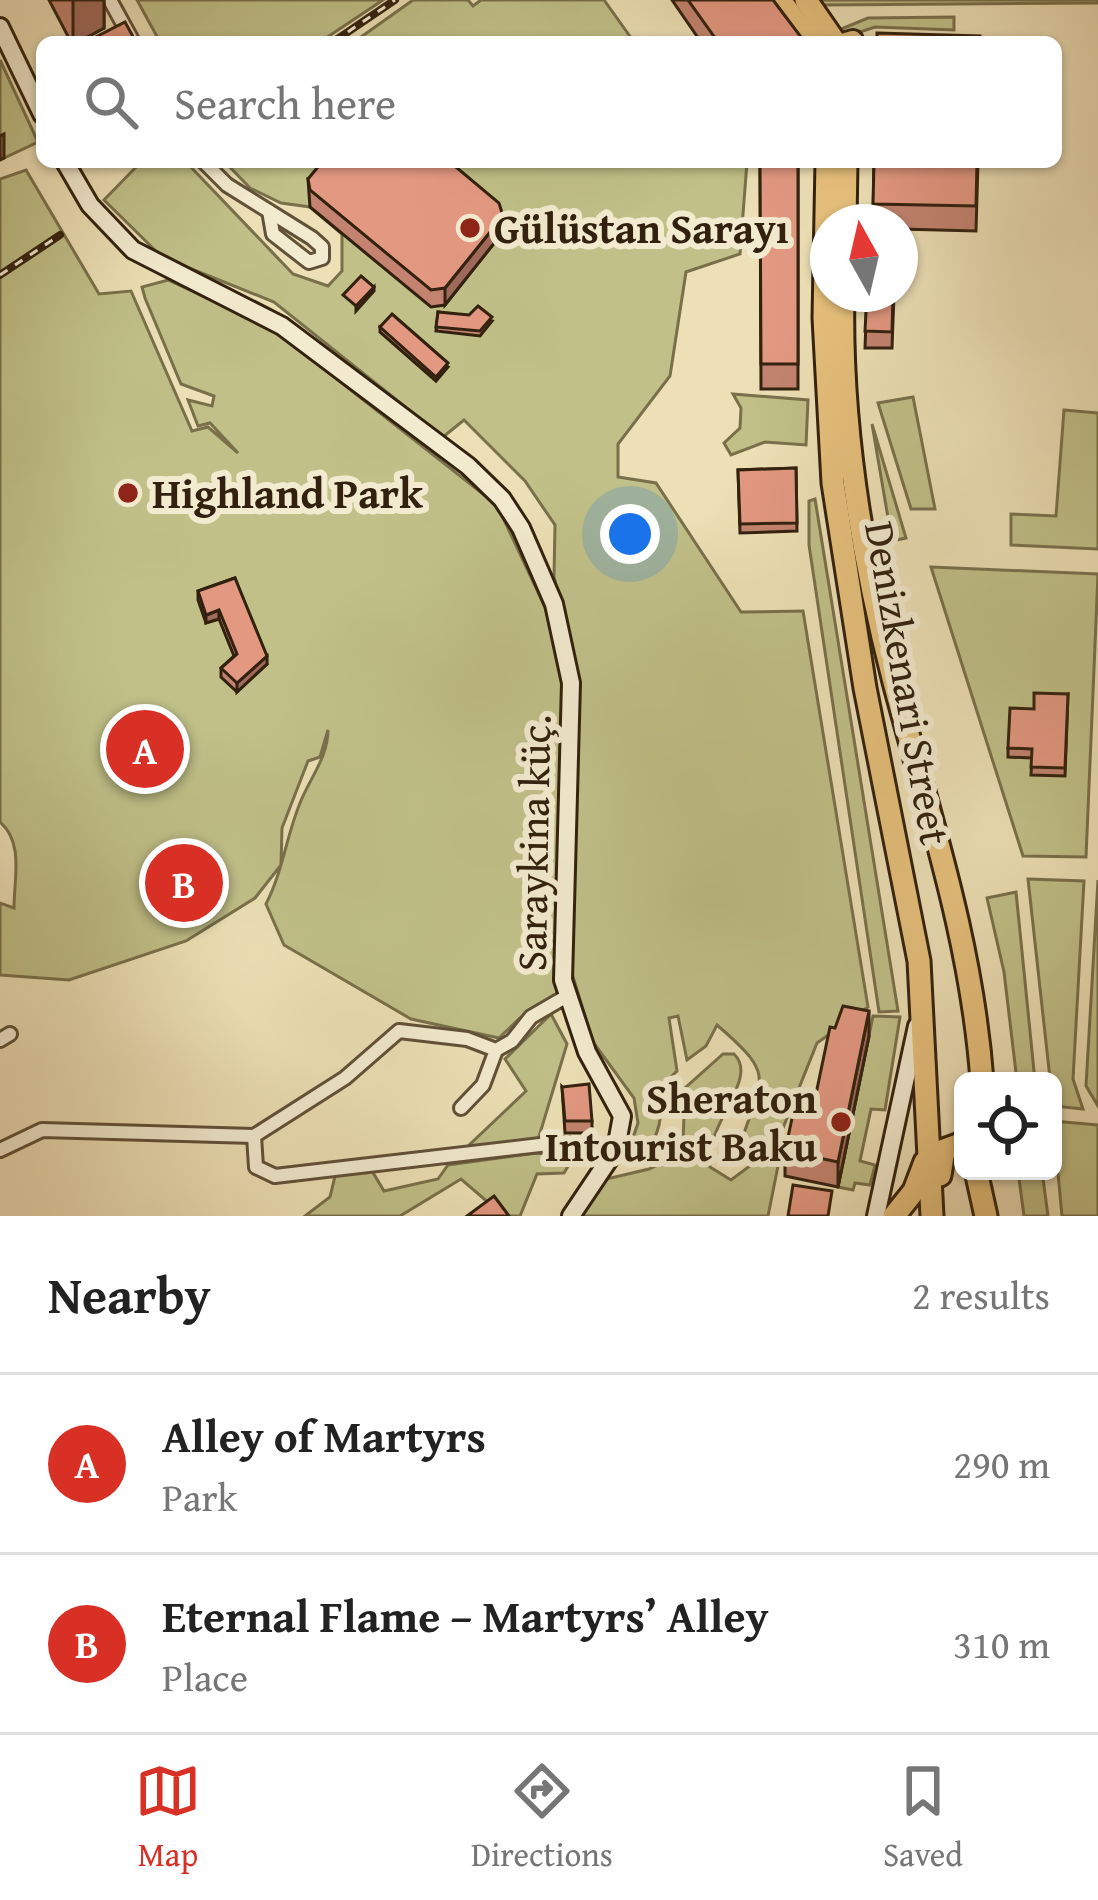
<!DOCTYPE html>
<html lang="en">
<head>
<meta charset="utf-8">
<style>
  body { margin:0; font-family:"Gentium Book Plus",serif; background:#f2f2f2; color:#222 }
  .controls { position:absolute; right:36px; bottom:36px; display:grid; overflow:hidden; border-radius:18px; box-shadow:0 3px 9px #0004 }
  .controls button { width:108px; height:108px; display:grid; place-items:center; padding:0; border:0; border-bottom:3px solid #e0e0e0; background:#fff; color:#222; font:60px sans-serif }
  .compass { position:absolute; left:810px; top:204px; width:108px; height:108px; border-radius:50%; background:#fff; box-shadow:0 3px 9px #0004; rotate:352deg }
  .you { position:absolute; left:630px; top:534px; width:42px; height:42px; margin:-30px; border:9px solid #fff; border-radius:50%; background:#1a73e8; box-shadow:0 0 0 18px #1a73e833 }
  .badge { display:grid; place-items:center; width:78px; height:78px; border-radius:50%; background:#d93025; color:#fff; font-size:39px; font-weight:700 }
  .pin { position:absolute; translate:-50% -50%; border:6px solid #fff; box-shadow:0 3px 12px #0006 }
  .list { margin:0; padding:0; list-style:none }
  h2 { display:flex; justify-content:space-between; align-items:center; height:156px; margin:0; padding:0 48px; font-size:51px }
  h2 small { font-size:39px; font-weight:400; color:#767676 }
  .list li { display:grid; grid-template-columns:78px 1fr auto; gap:36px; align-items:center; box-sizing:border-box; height:180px; padding:0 48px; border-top:3px solid #e0e0e0 }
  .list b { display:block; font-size:45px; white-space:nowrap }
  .list p { margin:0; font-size:39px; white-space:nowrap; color:#767676 }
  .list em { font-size:39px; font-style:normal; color:#767676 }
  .icon { flex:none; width:66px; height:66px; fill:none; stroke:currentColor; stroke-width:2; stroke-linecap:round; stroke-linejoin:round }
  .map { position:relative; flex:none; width:1098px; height:1216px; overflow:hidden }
  .search { position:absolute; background:#fff; box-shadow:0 3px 9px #0004; left:36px; right:36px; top:36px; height:132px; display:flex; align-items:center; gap:30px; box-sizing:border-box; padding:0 42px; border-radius:18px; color:#767676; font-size:45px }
  .sheet { height:516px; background:#fff }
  nav { display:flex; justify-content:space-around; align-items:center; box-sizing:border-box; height:168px; border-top:3px solid #e0e0e0; background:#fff; font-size:33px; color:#767676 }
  nav a { display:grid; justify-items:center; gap:6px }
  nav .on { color:#d93025 }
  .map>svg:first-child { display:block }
  .green { fill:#c0c088; stroke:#79704b; stroke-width:3 }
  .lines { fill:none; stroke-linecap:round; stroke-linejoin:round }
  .street-casing { stroke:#615138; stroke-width:18 }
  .secondary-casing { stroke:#32210e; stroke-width:22 }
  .primary-casing { stroke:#32210e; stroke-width:24 }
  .highway-casing { stroke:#32210e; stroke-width:27 }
  .street { stroke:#f3ebd0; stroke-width:12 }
  .secondary { stroke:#f3ebd0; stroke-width:16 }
  .primary { stroke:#e6c07b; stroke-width:18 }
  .highway { stroke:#e6c07b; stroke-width:21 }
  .rail-casing { stroke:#32210e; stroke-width:8 }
  .rail { stroke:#f3ebd0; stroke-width:3; stroke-dasharray:9; stroke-linecap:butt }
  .wall { fill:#c38370; stroke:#32210e; stroke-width:3 }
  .shaded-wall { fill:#9f6a5b; stroke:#32210e; stroke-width:3 }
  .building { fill:#e39882; stroke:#32210e; stroke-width:3 }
  .poi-dot { fill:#8f2418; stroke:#f3ebd0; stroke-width:4.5 }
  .labels { text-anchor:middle; stroke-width:12; stroke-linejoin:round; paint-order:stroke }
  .poi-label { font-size:42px; font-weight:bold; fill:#32210e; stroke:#f3ebd0; text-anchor:start }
  .street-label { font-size:42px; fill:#32210e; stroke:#f3ebd0 }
</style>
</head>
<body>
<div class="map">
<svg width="1098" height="1216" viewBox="0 0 1098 1216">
  <rect width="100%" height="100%" fill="#ede0b6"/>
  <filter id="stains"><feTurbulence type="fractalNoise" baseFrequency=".00167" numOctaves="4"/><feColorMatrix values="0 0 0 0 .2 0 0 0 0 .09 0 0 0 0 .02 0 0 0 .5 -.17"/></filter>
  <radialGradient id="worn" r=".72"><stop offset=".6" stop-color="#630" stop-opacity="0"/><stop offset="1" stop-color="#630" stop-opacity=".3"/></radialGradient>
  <g class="green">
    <polygon points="137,0 383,0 320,42 160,42"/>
    <polygon points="413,0 468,0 473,6 481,0 604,0 634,42 354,42"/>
    <polygon points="820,0 1098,0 1098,3 824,5"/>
    <polygon points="954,17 954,30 875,27 845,37 841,29 868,18"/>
    <polygon points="0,60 38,142 4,158 0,150"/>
    <path d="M 141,162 L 186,162 L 293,274 L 328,286 L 342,271 L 342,234 L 310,207 L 281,203 L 250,188 L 225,162 L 747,162 L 740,254 L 686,272 L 670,376 L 618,444 L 618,477 L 656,483 L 741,612 L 803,611 L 868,1007 L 817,1043 L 777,1143 L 752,1158 L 740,1145 C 763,1075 776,1076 717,1025 L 706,1046 L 687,1060 L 678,1016 L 669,1018 L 677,1071 L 659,1089 C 664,1117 659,1144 634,1161 L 627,1155 L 638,1123 L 634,1098 L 593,1042 L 570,967 L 578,676 L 554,577 L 555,525 L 525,481 L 464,420 L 443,437 L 274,302 L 162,257 L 104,200 Z"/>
    <path d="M 26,170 L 99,294 L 131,291 L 192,431 L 208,427 L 238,453 L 210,423 L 198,426 L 188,400 L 212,406 L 214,396 L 181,384 L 145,298 L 142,287 L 168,280 L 272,328 L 497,505 L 545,607 L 563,676 L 558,997 L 520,1018 L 499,1038 L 411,1019 L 284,945 L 266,904 C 283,871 286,837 300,803 C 310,778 328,757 328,730 L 320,757 L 308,761 L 282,828 L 281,865 L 255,898 L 186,941 L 69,980 L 0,975 L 0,903 L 14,908 C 14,878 24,843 0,822 L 0,179 Z"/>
    <polygon points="733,394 808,400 806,445 765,442 731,455 724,443 740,428 741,408"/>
    <polygon points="913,397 935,509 911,509 878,403"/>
    <polygon points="1064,410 1098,413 1098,549 1011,545 1011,514 1056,516"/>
    <polygon points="872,424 906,538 892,541"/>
    <polygon points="815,499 898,1011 879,1012 809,545 809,501"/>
    <polygon points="931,567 1098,574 1086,857 1023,856"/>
    <polygon points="1028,879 1084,881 1073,1079 1083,1109 1053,1106"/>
    <polygon points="1098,880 1098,1106 1086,1086"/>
    <polygon points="1016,892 1035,1081 1017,1081 1004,972 987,898"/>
    <polygon points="551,1014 567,1044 538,1140 465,1149 526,1091 505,1059"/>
    <polygon points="873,1016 900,1017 885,1110 871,1109 860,1161 875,1165 870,1185 855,1183 853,1190 838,1187"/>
    <path d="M 723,1054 L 734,1054 C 760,1079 704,1124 710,1167 L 731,1180 L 770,1151 L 780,1156 L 768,1216 L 578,1216 L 602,1180 L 649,1169 L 668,1160 L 683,1143 L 685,1088 Z"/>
    <polygon points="1053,1121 1098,1125 1098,1216 1062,1216"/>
    <polygon points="536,1153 573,1158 564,1173 537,1174 520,1216 504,1216 461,1179 400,1216 305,1216 330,1197 336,1172 372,1171 384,1191 438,1179 448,1165"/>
    <polygon points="1018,1171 1042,1171 1048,1216 1024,1216"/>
  </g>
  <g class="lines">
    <g class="street-casing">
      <g id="street">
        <polyline points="110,0 133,42"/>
        <polyline points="204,162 227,185 312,238 322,247 322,258 309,262 273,234 269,211"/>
        <polyline points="0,1040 10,1034"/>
        <polyline points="461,1108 483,1085 496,1050"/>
        <polyline points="254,1136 256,1167 275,1176 557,1143 585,1147 608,1162"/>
        <polyline points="0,1150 42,1130 254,1136 345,1078 399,1031 467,1039 496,1050 512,1041 531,1017 567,996"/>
      </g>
    </g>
    <g class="secondary-casing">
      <g id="secondary">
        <polyline points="0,27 42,114"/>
        <polyline points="65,162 90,205 133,250 282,326 468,466 502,499 521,528 554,604 571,683 563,980 587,1052 622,1116 616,1149 571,1216"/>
        <polyline points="876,1216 917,1026"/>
      </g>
    </g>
    <g class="primary-casing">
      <polyline id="primary" points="846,42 853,40"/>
    </g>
    <g class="highway-casing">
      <g id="highway">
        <polyline points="780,0 811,42"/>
        <polyline points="806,0 835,42"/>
        <polyline points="827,162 824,318 833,483 865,688 919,961 932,1216"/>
        <polyline points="845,222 846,162"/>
        <path d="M 843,294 C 840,422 862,558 894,682 C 929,815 972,942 982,1081"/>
        <polyline points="976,1171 986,1216"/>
        <polyline points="940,1175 944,1150 963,1143"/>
        <polyline points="894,1216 914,1191 925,1162"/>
      </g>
    </g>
    <use href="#street" class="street"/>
    <use href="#secondary" class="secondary"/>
    <use href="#primary" class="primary"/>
    <use href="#highway" class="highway"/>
    <g class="rail-casing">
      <g id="rail">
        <polyline points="333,42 395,0"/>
        <polyline points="0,275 60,235"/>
      </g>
    </g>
    <use href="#rail" class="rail"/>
  </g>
  <g class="wall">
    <polygon points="49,0 104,0 104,28 78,42 71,42"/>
    <polygon points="672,0 773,0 804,42 701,42"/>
    <polygon points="760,162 798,162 798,389 761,389"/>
    <polygon points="874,162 978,162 976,231 900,229 900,222 873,222"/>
    <polygon points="308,179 503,232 445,305 431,307 310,207"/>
    <polygon points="867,294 894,294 892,348 865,348"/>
    <polygon points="438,312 492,321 480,336 436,331"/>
    <polygon points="380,327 448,367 436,381 380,332"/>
    <polygon points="796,468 797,531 740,533 738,470"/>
    <polygon points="235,578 267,664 237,692 221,677 221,668 234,656 219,619 206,623 198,600 198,591"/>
    <polygon points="1068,694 1065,776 1031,775 1032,758 1008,757 1008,748 1034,709"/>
    <polygon points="869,1036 838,1187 785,1176 785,1151"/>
    <polygon points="562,1087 592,1121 592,1133 565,1133"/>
  </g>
  <g class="shaded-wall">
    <polygon points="73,0 104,0 104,28 78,42 73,42"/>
    <polygon points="4,134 4,158 0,160 0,136"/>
    <polygon points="503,216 503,232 445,305 445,288"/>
    <polygon points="374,287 374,291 356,311 356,306"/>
    <polygon points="219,610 219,619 206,623 206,615"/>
    <polygon points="267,656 267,664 237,692 237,683"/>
    <polygon points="869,1011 869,1036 838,1187 838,1162"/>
  </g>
  <g class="building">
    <polygon points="688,0 773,0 804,41 718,42"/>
    <polygon points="125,22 136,42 96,42 94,38"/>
    <polygon points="877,33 980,36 980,42 877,42"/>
    <polygon points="322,162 450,162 499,203 503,216 445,288 431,290 310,190 308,179"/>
    <polygon points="760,162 798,162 798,364 761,364"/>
    <polygon points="874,162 977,162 976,206 873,204"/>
    <polygon points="361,276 374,287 356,306 343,295"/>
    <polygon points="867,294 893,294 892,332 865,331"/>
    <polygon points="478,306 492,317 480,331 436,327 438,312 469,315"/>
    <polygon points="392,314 448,363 436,377 380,327"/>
    <polygon points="796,468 797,523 740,524 738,470"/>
    <polygon points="235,578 267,656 237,683 221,668 237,654 219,610 206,615 198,591"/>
    <polygon points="1034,693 1068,694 1065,768 1031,767 1032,749 1008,748 1010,708 1034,709"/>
    <polygon points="843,1006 869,1011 838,1162 785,1151 794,1109 812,1113 830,1027 835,1028"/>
    <polygon points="589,1084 592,1121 565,1121 562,1087"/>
    <polygon points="793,1185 832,1191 828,1216 788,1216"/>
    <polygon points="494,1196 509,1216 467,1216"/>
  </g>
  <g class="poi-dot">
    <circle cx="470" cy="228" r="12"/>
    <circle cx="128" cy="493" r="12"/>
    <circle cx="841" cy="1122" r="12"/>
  </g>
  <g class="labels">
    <g class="poi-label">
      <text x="494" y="243">Gülüstan Sarayı</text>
      <text x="152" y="508">Highland Park</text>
      <text x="817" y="1113" text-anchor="end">Sheraton<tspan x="817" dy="48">Intourist Baku</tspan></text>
    </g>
    <g class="street-label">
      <text transform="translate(908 683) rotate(80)" y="15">Denizkenari Street</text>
      <text transform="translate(533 843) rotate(-89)" y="15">Saraykina küç.</text>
    </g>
  </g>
  <rect width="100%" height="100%" filter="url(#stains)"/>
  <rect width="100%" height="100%" fill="url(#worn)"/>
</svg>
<div class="controls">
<button><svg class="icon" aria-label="locate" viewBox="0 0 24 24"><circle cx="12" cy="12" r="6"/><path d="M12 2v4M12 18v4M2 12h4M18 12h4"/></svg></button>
</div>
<svg class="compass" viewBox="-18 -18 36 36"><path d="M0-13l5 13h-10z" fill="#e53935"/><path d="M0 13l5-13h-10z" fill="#767676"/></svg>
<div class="you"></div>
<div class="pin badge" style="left:145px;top:749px">A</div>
<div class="pin badge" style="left:184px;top:883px">B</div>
<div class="search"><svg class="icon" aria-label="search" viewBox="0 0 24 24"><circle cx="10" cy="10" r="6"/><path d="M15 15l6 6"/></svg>Search here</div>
</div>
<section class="sheet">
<h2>Nearby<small>2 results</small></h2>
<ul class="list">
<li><span class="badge">A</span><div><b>Alley of Martyrs</b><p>Park</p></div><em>290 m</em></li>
<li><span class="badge">B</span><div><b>Eternal Flame – Martyrs’ Alley</b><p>Place</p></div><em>310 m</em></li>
</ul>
</section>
<nav>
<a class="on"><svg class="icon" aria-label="map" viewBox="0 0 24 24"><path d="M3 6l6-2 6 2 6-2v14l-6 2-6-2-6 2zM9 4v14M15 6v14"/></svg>Map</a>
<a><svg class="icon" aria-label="directions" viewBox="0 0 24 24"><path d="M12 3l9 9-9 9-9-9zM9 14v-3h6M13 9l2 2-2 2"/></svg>Directions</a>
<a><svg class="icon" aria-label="saved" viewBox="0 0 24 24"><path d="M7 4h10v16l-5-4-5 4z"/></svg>Saved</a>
</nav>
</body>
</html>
